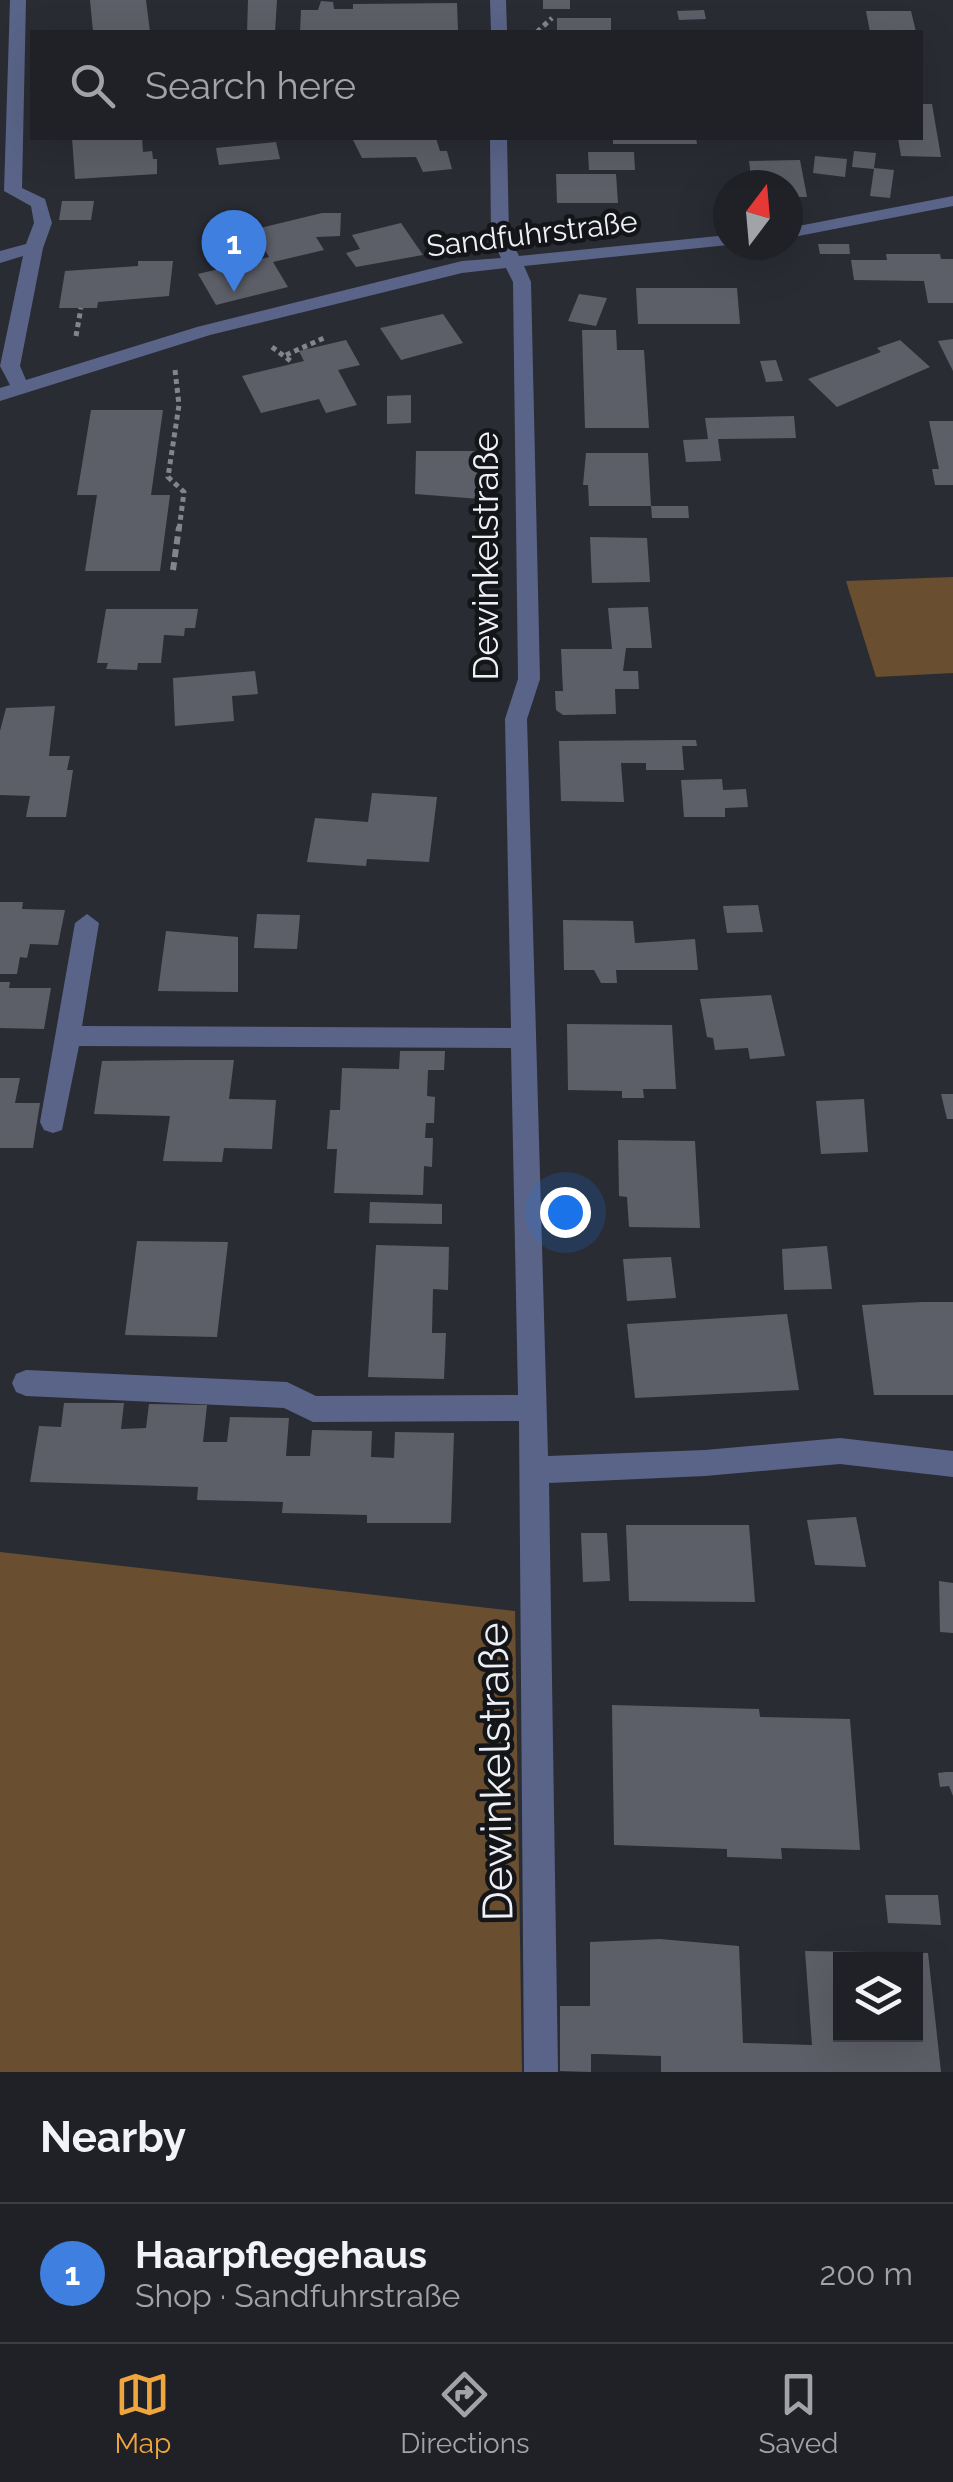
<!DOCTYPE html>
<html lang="en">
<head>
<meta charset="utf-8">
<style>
  body { margin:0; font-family:Raleway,sans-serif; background:#2d2e33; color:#f1f3f6 }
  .controls { position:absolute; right:30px; bottom:30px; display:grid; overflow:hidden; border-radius:0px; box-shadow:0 10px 40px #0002 }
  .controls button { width:90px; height:90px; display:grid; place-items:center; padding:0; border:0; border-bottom:2px solid #3d3e44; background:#202127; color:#f1f3f6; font:50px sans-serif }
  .compass { position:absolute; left:713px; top:170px; width:90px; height:90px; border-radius:50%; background:#202127; box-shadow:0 10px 40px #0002; rotate:16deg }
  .you { position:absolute; left:565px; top:1212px; width:35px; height:35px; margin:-25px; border:8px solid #fff; border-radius:50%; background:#1a73e8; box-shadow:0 0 0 15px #1a73e833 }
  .badge { display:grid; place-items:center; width:65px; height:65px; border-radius:50%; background:#f0a63e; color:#fff; font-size:32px; font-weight:700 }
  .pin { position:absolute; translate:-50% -82px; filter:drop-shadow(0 2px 5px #0008) }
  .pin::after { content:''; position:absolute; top:52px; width:35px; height:30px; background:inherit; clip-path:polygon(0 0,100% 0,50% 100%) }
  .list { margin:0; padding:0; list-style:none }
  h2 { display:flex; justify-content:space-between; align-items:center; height:130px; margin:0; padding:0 40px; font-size:42px }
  h2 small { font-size:32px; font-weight:400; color:#a2a3a7 }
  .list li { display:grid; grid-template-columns:65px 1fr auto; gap:30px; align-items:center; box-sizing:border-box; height:140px; padding:0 40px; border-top:2px solid #3d3e44 }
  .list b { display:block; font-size:38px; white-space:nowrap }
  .list p { margin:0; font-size:32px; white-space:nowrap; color:#a2a3a7 }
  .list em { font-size:32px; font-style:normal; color:#a2a3a7 }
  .icon { flex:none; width:55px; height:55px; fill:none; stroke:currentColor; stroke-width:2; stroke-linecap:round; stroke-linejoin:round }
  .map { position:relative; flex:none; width:953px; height:2072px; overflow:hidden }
  .search { position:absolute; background:#202127; box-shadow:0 10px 40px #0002; left:30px; right:30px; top:30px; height:110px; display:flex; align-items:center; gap:25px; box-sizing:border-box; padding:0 35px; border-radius:0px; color:#a2a3a7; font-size:38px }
  .sheet { height:270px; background:#202127 }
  nav { display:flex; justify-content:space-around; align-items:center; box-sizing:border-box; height:140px; border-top:2px solid #3d3e44; background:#202127; font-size:28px; color:#a2a3a7 }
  nav a { display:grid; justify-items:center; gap:5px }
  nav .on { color:#f0a63e }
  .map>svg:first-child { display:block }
  .green { fill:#694f2f }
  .building { fill:#5d5f68; fill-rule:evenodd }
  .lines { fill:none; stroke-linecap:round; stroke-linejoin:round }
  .path-far1 { stroke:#84858c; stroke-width:5; stroke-dasharray:5 4; stroke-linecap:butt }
  .path { stroke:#84858c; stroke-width:6; stroke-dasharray:8 5; stroke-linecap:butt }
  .minor { fill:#5a6488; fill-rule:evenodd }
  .labels { text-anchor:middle; stroke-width:9; stroke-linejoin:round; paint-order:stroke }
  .far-street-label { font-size:30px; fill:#eff0f5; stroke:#141518 }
  .street-label { font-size:35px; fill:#eff0f5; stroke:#141518 }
  .near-street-label { font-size:42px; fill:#eff0f5; stroke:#141518 }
</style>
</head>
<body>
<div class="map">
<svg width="953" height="2072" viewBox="0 0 953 2072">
  <rect width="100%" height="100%" fill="#2a2c34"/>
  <g class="green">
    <polygon points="953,577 953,673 876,677 846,581"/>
    <polygon points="0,1552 515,1611 522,2072 0,2072"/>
  </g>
  <g class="building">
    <polygon points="90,0 146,0 150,32 93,32"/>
    <polygon points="248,0 277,0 275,32 247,32"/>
    <rect x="543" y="0" width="27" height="9"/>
    <polygon points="321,1 333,2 334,9 353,9 353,4 457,3 458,30 300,32 301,10 318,10"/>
    <polygon points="704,10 706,19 679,20 677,11"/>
    <polygon points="866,11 911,11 916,32 870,32"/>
    <rect x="557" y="18" width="54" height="14"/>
    <polygon points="920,104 932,104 941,157 901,156 898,138 920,138"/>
    <polygon points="72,138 142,138 143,152 152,151 153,159 157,159 157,174 75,179"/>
    <polygon points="352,138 436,138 440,151 447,151 452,169 423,172 416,157 362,158"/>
    <polygon points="613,138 696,138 697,144 613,144"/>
    <polygon points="276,142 280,159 219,165 216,148"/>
    <polygon points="854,151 876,153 874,168 894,170 890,198 870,196 874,169 852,167"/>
    <polygon points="588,152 634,152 635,170 589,170"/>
    <polygon points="815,156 847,159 845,177 813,173"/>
    <polygon points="800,160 807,197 788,197 788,185 752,185 749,161"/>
    <polygon points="556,174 616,174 618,203 557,203"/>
    <polygon points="62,201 94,201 91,220 59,220"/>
    <polygon points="322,213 341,213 340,236 316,237 324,250 273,262 288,287 216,305 198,274 269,257 252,230"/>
    <polygon points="401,223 423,255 356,267 346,253 360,249 352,235"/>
    <polygon points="818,244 849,244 850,254 820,254"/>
    <polygon points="886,254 940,254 941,259 953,259 953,303 928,303 924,281 854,280 851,260 887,260"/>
    <polygon points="138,261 173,261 169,296 98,302 97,308 59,308 65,271 138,266"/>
    <polygon points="636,288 737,288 740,324 638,324"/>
    <polygon points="579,294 607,298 596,326 568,321"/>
    <polygon points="443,314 463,343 401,360 380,328"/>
    <polygon points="582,330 616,330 617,350 644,350 649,428 585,428"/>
    <polygon points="953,339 953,371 938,341"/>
    <polygon points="346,340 360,365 338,370 357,405 326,413 319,399 261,413 242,376 304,361 299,351"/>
    <polygon points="900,340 930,367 837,407 808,379 881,352 877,348"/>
    <polygon points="776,360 783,381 766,382 760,361"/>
    <polygon points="411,395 411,423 387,424 387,396"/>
    <polygon points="91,410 163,410 151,495 170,495 160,571 85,571 97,495 77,495"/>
    <polygon points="794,416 796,438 718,439 721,461 686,462 683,440 708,439 705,418"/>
    <polygon points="929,421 953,421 953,485 935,485 932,469 939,469"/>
    <polygon points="416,451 479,451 480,499 415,494"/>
    <polygon points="586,453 648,453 651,506 589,506 588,485 583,485"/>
    <polygon points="651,506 688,506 689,518 652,518"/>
    <polygon points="590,537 647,538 650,582 592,583"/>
    <polygon points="648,607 652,648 626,648 623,671 638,671 639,689 615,689 616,714 563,715 556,710 555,691 563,691 561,649 612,649 608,608"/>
    <polygon points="106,609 198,609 195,628 185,628 184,636 164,635 161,663 138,663 137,670 106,669 108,663 97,663"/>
    <polygon points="255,671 258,694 232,696 234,721 175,726 173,678"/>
    <polygon points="55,706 49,756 70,756 67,770 73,770 66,817 26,817 30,796 0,795 0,731 6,708"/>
    <polygon points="681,740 696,740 697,746 682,746 684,770 646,770 646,763 621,763 624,802 561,801 559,741"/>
    <polygon points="722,779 723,790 746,789 748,807 725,808 725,817 684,817 681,780"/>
    <polygon points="372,793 437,797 429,862 367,859 366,866 307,862 315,818 368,822"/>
    <polygon points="0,902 23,902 22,909 65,910 58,945 30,944 27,958 20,957 17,974 0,974"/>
    <polygon points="758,905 763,932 727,933 723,906"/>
    <polygon points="257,914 300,915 297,949 254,948"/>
    <polygon points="563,920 633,921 635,943 695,939 698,970 616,970 617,983 601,983 594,970 564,970"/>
    <polygon points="166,931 238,937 238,992 158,991"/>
    <polygon points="0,982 10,982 9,988 51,988 44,1029 0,1028"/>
    <polygon points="771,995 785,1056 750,1059 748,1048 715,1050 713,1038 707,1037 700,999"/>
    <polygon points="567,1024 672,1025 676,1089 643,1089 644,1098 622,1098 622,1091 568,1090"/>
    <polygon points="400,1051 445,1051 444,1070 428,1070 427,1096 435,1097 434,1123 426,1123 425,1138 433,1138 432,1167 424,1166 423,1195 334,1193 337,1149 327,1149 330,1110 340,1110 342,1068 399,1069"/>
    <polygon points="190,1060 234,1060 229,1099 276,1100 272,1149 224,1148 222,1162 163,1161 170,1116 94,1114 102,1061"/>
    <polygon points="0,1078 20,1078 15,1103 40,1103 33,1148 0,1148"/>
    <polygon points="941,1094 953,1094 953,1119 947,1119"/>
    <polygon points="864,1099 868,1152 821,1154 816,1101"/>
    <polygon points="618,1140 695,1141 700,1228 629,1227 627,1197 619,1196"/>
    <polygon points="370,1202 442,1204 442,1224 369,1223"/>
    <polygon points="137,1241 228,1242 217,1337 125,1335"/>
    <polygon points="376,1245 449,1247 448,1290 433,1289 432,1333 446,1333 444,1379 368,1377"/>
    <polygon points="827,1246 832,1289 784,1290 782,1249"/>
    <polygon points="671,1257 676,1298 627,1301 623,1259"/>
    <polygon points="922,1302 953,1302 953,1395 874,1395 862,1305"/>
    <polygon points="787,1314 799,1390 635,1398 627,1324"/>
    <polygon points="64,1403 124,1403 121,1429 146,1428 149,1404 207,1405 203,1442 227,1442 230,1417 289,1418 286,1456 310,1456 312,1430 372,1431 371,1457 394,1458 395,1432 454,1433 451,1523 367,1523 367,1515 282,1513 283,1502 197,1500 198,1487 30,1482 39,1426 61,1427"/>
    <polygon points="856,1517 866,1567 815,1565 807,1520"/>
    <polygon points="626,1525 749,1525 755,1602 629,1601"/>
    <polygon points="581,1533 607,1533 610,1581 583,1582"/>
    <polygon points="939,1581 953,1583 953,1633 940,1632"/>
    <polygon points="612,1705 759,1709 760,1717 850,1719 860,1850 781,1848 782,1859 727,1857 727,1849 614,1845"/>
    <polygon points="946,1772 953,1772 953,1796 949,1786 940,1787 938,1773"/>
    <polygon points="885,1895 938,1895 941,1925 888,1923"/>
    <path d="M 660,1939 L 739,1946 L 743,2043 L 812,2045 L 805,1951 L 928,1953 L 941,2072 L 661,2072 L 661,2056 L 598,2054 L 591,2054 L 591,2072 L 560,2071 L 560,2006 L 590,2006 L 590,1942 ZM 840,1960 L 916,1960 L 916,2034 L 840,2034 Z"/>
  </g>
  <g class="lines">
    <g class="path-far1">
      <polyline points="537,32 552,18"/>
      <polyline points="76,336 81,308"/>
      <polyline points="272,347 292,362"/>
      <polyline points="286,355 324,338"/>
      <polyline points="175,370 179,405 168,477 184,492 179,530"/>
    </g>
    <polyline class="path" points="173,570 179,527"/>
    <g class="minor">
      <polygon points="10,0 26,0 22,188 45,199 52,223 43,248 20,366 26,380 197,327 462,261 501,258 491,236 490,138 507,138 509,236 519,256 728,235 728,245 524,266 531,282 540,679 527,719 548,1456 705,1450 840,1438 953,1451 953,1477 840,1464 705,1476 549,1483 558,2072 524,2072 519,1421 313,1422 284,1408 26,1396 16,1392 12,1383 16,1374 26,1370 287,1382 316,1396 518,1395 511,1048 79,1046 62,1130 53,1133 44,1130 40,1122 75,923 87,914 99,923 82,1026 511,1028 505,719 518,679 513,282 506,268 462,273 210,335 0,401 0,388 10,385 0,366 23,256 0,263 0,251 26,244 34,223 31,206 4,191"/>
      <polygon points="490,0 506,0 507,32 491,32"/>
      <polygon points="953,196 953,206 788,238 788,228"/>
    </g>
  </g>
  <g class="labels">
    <g class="far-street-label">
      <text transform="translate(532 234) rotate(-7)" y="10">Sandfuhrstraße</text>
    </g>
    <g class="street-label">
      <text transform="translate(486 556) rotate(-90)" y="12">Dewinkelstraße</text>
    </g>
    <g class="near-street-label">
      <text transform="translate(495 1772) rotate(-91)" y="15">Dewinkelstraße</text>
    </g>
  </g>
</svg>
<div class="controls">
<button><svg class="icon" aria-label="layers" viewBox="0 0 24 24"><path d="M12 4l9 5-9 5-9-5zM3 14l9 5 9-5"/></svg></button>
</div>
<svg class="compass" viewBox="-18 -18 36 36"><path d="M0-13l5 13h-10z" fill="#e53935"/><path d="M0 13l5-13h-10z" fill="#a2a3a7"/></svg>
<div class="you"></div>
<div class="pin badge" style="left:234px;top:292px;background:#3f7fe0">1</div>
<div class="search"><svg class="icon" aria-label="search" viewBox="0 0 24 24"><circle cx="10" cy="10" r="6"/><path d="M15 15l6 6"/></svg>Search here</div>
</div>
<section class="sheet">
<h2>Nearby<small></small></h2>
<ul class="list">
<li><span class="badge" style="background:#3f7fe0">1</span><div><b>Haarpflegehaus</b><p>Shop · Sandfuhrstraße</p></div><em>200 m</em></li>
</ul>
</section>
<nav>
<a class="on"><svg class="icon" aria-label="map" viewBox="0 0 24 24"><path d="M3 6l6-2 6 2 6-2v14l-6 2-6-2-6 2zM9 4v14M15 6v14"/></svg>Map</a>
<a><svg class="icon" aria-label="directions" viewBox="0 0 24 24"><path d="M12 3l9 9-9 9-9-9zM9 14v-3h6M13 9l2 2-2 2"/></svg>Directions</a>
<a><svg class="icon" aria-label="saved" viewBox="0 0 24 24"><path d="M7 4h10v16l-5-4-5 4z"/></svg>Saved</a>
</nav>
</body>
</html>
